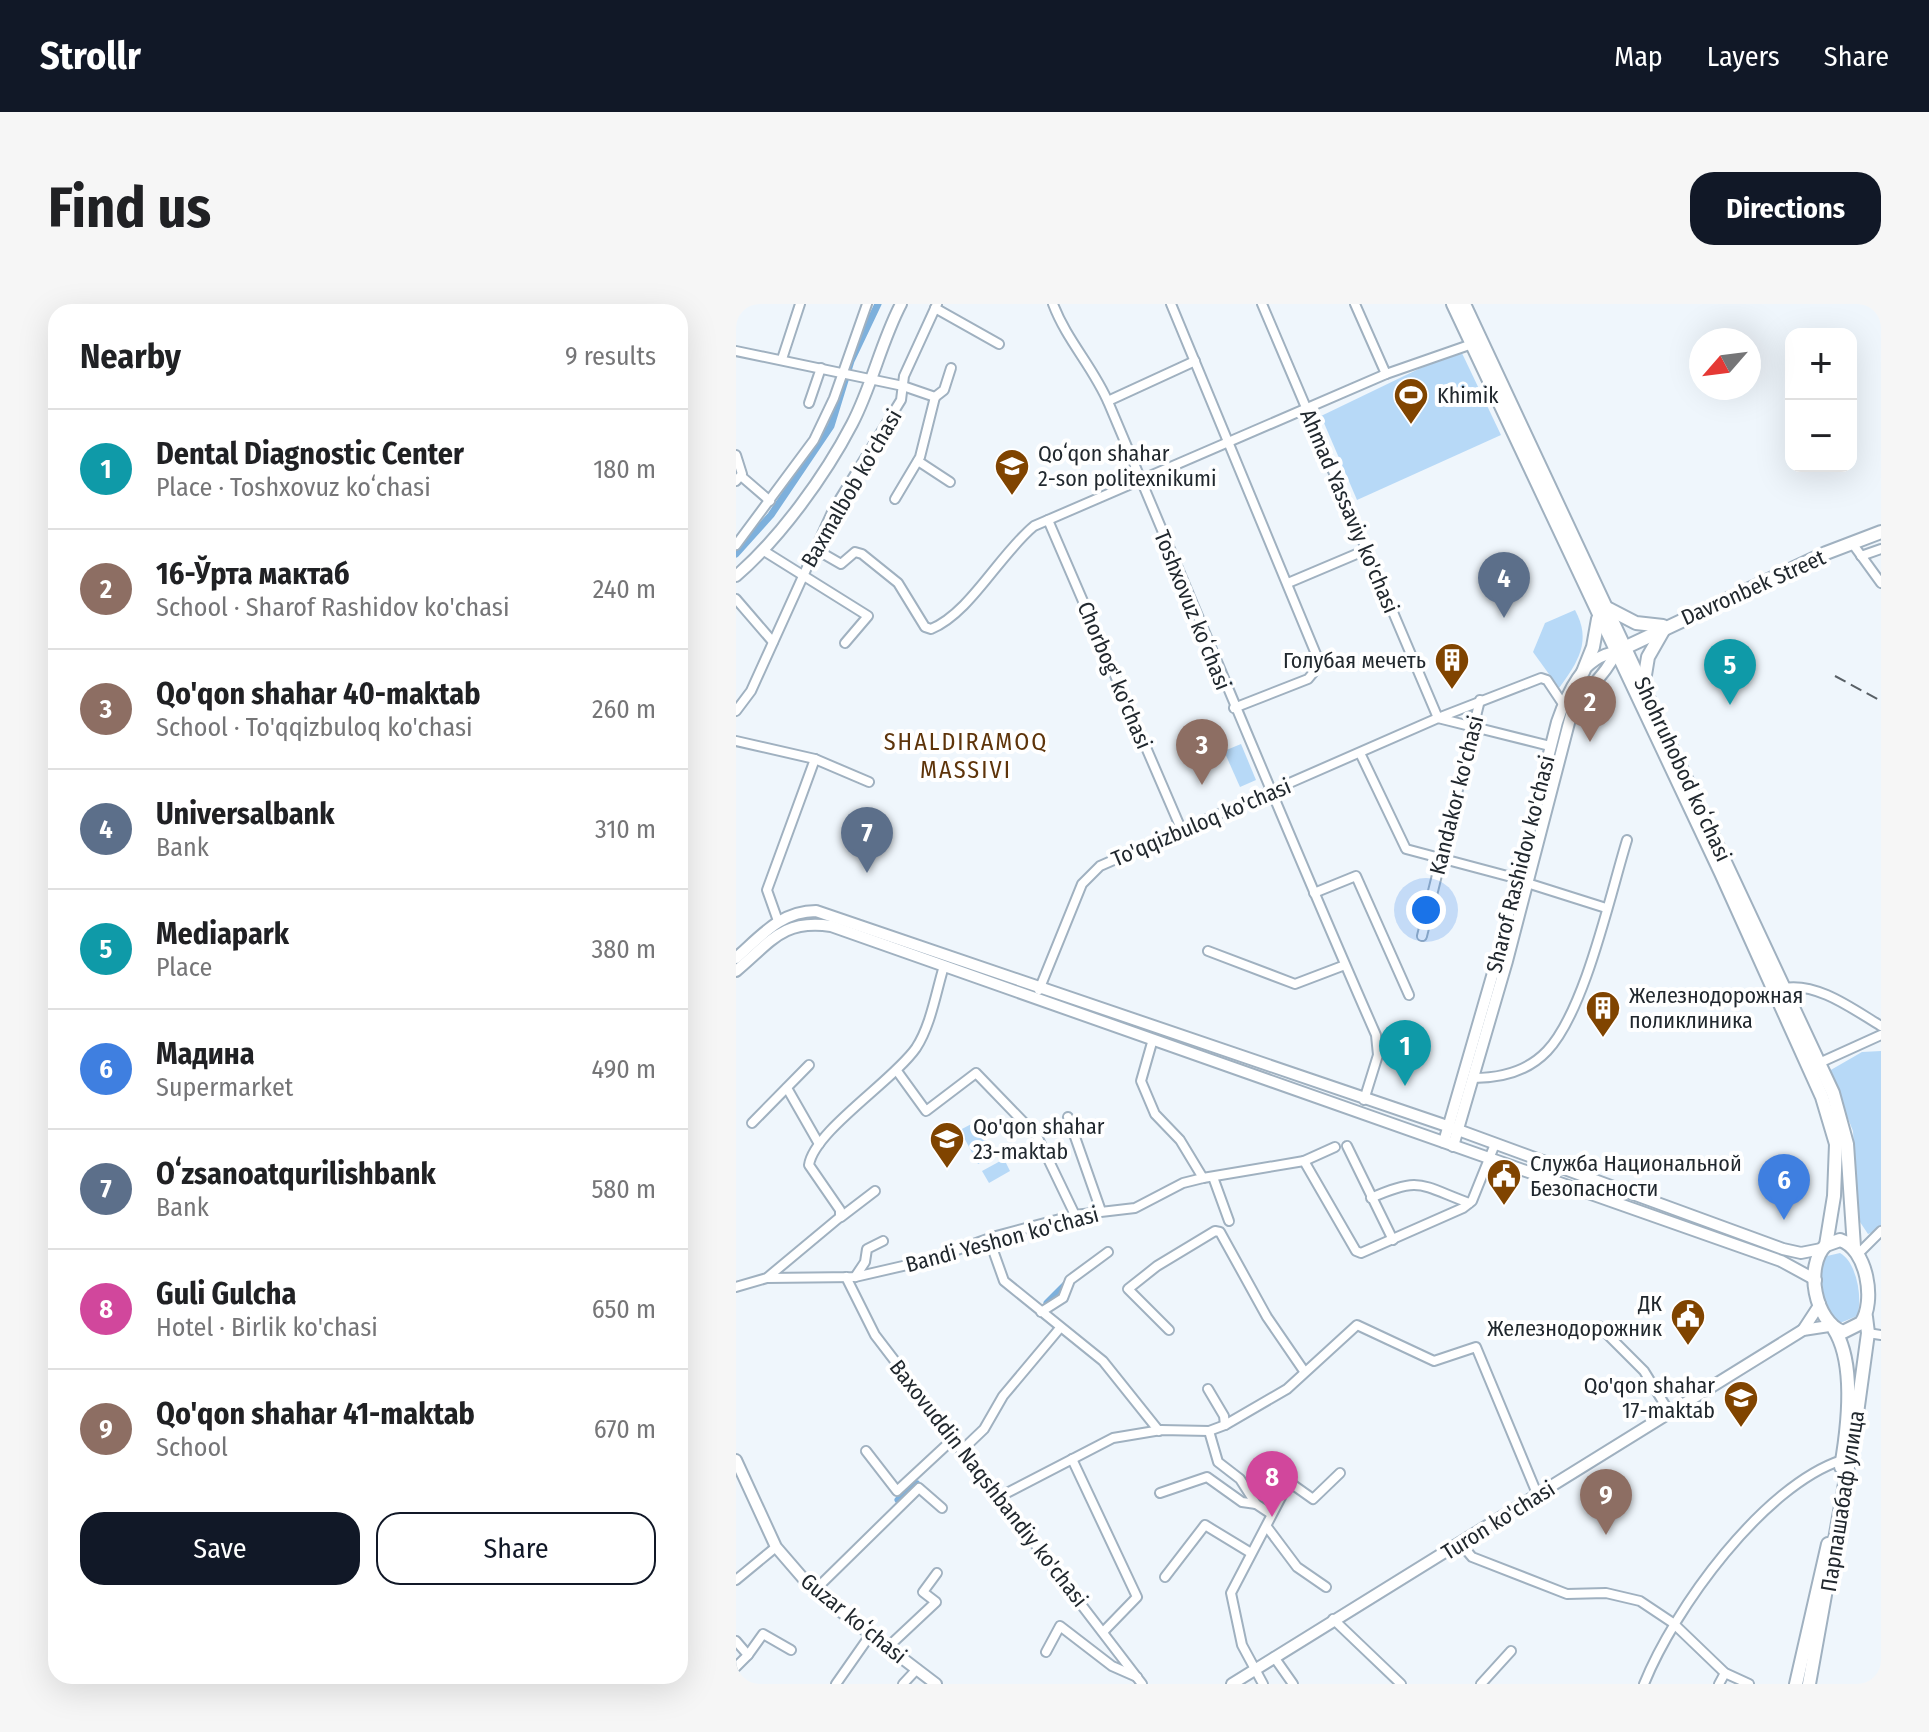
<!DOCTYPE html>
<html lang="en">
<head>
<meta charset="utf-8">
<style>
  body { margin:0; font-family:"Fira Sans Condensed",sans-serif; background:#f6f6f6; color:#202124 }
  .controls { position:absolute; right:24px; top:24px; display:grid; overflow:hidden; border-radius:16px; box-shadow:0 8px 32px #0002 }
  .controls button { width:72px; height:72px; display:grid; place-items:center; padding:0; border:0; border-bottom:2px solid #e0e0e0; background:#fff; color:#202124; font:40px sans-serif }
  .compass { position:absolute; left:953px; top:24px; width:72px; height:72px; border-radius:50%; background:#fff; box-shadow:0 8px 32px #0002; rotate:242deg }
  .you { position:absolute; left:690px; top:606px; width:28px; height:28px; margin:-20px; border:6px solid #fff; border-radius:50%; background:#1a73e8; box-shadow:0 0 0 12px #1a73e833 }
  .badge { display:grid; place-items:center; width:52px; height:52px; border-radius:50%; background:#111827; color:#fff; font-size:26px; font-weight:700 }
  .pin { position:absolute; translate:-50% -66px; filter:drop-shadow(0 2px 4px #0008) }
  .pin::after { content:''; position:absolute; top:42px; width:28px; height:24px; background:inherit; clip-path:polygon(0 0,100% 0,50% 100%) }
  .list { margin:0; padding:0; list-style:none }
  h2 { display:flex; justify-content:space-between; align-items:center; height:104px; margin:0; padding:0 32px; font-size:34px }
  h2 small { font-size:26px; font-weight:400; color:#757577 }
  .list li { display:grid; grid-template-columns:52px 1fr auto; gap:24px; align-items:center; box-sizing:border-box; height:120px; padding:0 32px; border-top:2px solid #e0e0e0 }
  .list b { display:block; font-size:30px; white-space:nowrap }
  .list p { margin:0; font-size:26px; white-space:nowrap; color:#757577 }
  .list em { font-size:26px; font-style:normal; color:#757577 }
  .actions { display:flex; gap:16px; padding:24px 32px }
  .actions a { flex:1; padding:18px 0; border:2px solid #111827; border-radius:24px; text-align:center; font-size:28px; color:#111827 }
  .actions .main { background:#111827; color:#fff }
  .map { position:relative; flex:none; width:1145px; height:1380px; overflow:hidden; border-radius:24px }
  header { display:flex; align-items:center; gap:48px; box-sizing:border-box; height:112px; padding:0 40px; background:#111827; color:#fff }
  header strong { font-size:38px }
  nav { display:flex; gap:44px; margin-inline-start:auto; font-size:28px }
  .intro { display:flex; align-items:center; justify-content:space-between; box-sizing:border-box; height:192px; padding:0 48px }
  h1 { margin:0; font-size:56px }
  .button { padding:20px 36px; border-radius:24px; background:#111827; color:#fff; font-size:28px; font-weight:700 }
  main { display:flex; gap:48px; padding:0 48px }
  aside { flex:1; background:#fff; border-radius:24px; box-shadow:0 8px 32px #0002 }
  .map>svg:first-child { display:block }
  .green { fill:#b7d9f7 }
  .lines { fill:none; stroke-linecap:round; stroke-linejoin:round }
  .canal { stroke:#7db0dc; stroke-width:7 }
  .minor-casing { stroke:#a0b1c0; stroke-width:12 }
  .major-casing { stroke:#a0b1c0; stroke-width:14 }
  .highway-casing { stroke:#a0b1c0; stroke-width:16 }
  .minor { stroke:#fff; stroke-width:8 }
  .major { stroke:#fff; stroke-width:10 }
  .highway { stroke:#fff; stroke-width:12 }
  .rail { stroke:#596066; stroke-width:2; stroke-dasharray:12 6; stroke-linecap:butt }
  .labels { text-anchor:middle; stroke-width:8; stroke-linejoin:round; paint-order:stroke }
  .poi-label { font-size:22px; fill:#21282e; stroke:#fff; text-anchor:start }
  .street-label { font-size:22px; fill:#21282e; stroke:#fff }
  .neighbourhood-label { font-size:24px; letter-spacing:2px; fill:#5e340a; stroke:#fff }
</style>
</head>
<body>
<header>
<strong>Strollr</strong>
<nav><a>Map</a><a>Layers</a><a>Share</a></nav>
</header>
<div class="intro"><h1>Find us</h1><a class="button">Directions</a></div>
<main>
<aside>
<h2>Nearby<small>9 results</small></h2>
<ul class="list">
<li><span class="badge" style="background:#0f9aa8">1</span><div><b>Dental Diagnostic Center</b><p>Place · Toshxovuz koʻchasi</p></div><em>180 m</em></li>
<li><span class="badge" style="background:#8d6e63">2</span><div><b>16-Ўрта мактаб</b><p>School · Sharof Rashidov ko'chasi</p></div><em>240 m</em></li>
<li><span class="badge" style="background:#8d6e63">3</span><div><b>Qo'qon shahar 40-maktab</b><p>School · To'qqizbuloq ko'chasi</p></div><em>260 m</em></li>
<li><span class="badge" style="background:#5c6f8a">4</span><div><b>Universalbank</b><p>Bank</p></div><em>310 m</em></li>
<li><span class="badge" style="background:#0f9aa8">5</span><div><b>Mediapark</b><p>Place</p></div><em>380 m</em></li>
<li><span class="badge" style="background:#3f7fe0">6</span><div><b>Мадина</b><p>Supermarket</p></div><em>490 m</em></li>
<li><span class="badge" style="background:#5c6f8a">7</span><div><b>Oʻzsanoatqurilishbank</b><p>Bank</p></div><em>580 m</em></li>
<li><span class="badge" style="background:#d1479c">8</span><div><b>Guli Gulcha</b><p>Hotel · Birlik ko'chasi</p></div><em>650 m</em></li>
<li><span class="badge" style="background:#8d6e63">9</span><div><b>Qo'qon shahar 41-maktab</b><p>School</p></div><em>670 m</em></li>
</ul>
<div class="actions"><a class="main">Save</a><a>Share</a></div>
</aside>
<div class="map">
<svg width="1145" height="1380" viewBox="0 0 1145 1380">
  <rect width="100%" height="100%" fill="#eff6fc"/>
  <g class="green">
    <polygon points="724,45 765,131 621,196 585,112"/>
    <path d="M 839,306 C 856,337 842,358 823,384 L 797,348 L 809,319 Z"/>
    <polygon points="505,440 520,476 504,483 488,447"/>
    <polygon points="1145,747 1145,925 1132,930 1122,915 1117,827 1093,767 1126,748"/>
    <polygon points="241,817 259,851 242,860 224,826"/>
    <polygon points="268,855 274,867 253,879 246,867"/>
    <path d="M 1104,949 C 1121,958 1127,996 1121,1012 L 1104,1019 C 1086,1010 1080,968 1091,952 Z"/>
  </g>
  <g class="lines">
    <g class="canal">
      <polyline points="0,250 35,211 95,122 115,57 142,0"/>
      <polyline points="311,999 330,980"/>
      <polyline points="162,1196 181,1180"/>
    </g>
    <g class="minor-casing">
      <g id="minor">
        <path d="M 317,0 C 331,37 358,64 373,100 C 462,310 548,522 640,731 L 642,751 L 628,796"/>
        <polyline points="435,0 582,355 582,363 572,375 498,404"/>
        <polyline points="526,0 702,414 805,374 811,376 827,400"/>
        <polyline points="619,0 650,70"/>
        <polyline points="199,4 263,40"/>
        <polyline points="0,47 167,82 199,93"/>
        <polyline points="46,55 64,0"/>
        <polyline points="199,93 208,86 215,64"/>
        <polyline points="372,97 459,57"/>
        <polyline points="73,99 85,64"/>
        <polyline points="0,151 6,170 0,177"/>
        <polyline points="182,157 214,178"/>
        <polyline points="5,172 34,197"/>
        <polyline points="159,195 184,153 199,93"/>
        <polyline points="312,216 446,527"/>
        <polyline points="1116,239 1145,279"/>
        <polyline points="0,241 78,136 98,94 131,0"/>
        <path d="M 79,245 L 105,260 L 119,248 L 126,250 L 162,279 L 189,323 L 195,325 C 234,309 263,251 298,222 L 650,70 L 739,39"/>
        <polyline points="28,247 132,312 109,339"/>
        <polyline points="1125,252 1145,245"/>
        <polyline points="552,279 630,246"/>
        <polyline points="0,295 37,338"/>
        <polyline points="0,407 15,387 97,206 165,96 168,72 201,0"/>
        <polyline points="0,437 79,455 133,478"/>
        <polyline points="624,449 670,545 779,574"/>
        <polyline points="791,579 870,604"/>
        <polyline points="578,589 620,572 673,691"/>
        <polyline points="42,617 31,586 79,455"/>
        <polyline points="686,632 744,396"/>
        <polyline points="472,647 559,680 609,661"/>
        <path d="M 1048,684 C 1082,678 1118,706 1145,722"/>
        <polyline points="303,686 346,580 364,562 702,414 814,442"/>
        <polyline points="417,735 405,777 419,810 444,836 467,874"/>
        <polyline points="1081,760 1145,731"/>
        <polyline points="161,767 190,807 240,769 301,832 339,911"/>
        <path d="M 738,774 C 765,774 791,768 811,747 C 849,707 874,591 891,536"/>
        <polyline points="51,784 83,840"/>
        <polyline points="332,813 365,907"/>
        <polyline points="16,819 73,761"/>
        <polyline points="611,842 657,936"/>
        <polyline points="568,857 599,843"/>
        <polyline points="477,873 493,917"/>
        <path d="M 635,894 C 685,872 684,881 733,899"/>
        <polyline points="105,913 139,887"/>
        <polyline points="253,935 268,977 367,1057 423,1127"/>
        <polyline points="1122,950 1145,927"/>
        <path d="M 32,973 L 104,913 L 104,906 L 73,861 C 78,827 157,777 180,744 C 195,721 200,688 208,662"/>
        <polyline points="110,973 139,1031 406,1380"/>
        <polyline points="119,973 129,958 131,945 147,937"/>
        <polyline points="0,983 31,974 119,973 193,956 260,932 339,911 399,904 447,879 467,874 568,857 620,947 625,949 727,904 736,897 759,840"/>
        <polyline points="305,1008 327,994 334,976 372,948"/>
        <polyline points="863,1022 908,1067 934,1109"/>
        <polyline points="433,1026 392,985 421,962 479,927 484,928 531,1013 568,1067"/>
        <polyline points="1132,1029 1145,1031"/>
        <polyline points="472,1085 488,1112 489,1121"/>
        <polyline points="473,1127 482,1158 504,1175 520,1200 535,1210"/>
        <polyline points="130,1147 161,1187 216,1136"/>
        <polyline points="225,1147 248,1125 267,1092 324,1024"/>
        <polyline points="336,1155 401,1293 368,1327"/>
        <polyline points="424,1189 471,1173 506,1198 520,1200"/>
        <polyline points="261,1194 377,1134 425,1126 473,1127 489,1121 551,1085 621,1021 698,1057 740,1043 802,1192"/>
        <polyline points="531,1223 561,1263 590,1283"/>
        <polyline points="725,1240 736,1253 831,1290 870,1289 904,1297 937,1319 989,1369 1013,1380"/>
        <polyline points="429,1273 469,1221 515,1249"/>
        <polyline points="0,1276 40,1243"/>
        <polyline points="78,1287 183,1184 206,1204"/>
        <polyline points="597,1315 665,1380"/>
        <polyline points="0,1337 12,1351 0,1363"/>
        <polyline points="152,1343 200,1298 187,1288 201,1269"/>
        <polyline points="310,1348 324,1322 376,1362 401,1373"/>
        <polyline points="12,1351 27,1330 55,1346"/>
        <polyline points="538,1353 557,1380"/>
        <polyline points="100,1380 135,1330"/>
        <polyline points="167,1380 181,1365"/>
        <polyline points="527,1380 506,1341 495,1289 553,1178 577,1195 604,1169"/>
        <polyline points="745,1380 775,1347"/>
        <path d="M 908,1380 C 938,1305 1027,1182 1106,1156"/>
        <polyline points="983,1380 989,1369"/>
      </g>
    </g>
    <g class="major-casing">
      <g id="major">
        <path d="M 0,272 C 44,234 89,172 116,120 C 136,82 145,38 165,0"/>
        <path d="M 0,654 C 25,632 45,607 80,607 L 714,823 L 1047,945 L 1065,949 L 1085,945"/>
        <path d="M 0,667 C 35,638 46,615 95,622 L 1045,957 L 1080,976"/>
        <path d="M 708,838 L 761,655 L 821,418 C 831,389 846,353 880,348"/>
        <path d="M 717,842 L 771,657 L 835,411 C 847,387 870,372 880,348"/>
        <polyline points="1067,1026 1084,1000"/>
        <polyline points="0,1156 40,1243 78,1287 200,1380"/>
        <polyline points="496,1380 1067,1026 1093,1022"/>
      </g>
    </g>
    <g class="highway-casing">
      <g id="highway">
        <polyline points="717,0 985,569 1086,793 1100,840 1098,892 1090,941"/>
        <polyline points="728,0 1097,789 1111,840 1118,943"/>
        <polyline points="873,305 900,319 927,322"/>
        <polyline points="886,345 1090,249 1145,228"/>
        <polyline points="847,368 857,343 862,315"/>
        <polyline points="908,377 912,353 928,325"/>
        <path d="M 1104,936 C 1131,944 1140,998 1125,1019 L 1107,1028 C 1079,1018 1068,962 1090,941 Z"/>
        <path d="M 1098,1025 C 1120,1060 1112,1123 1105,1163"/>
        <polyline points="1060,1380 1092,1240"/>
        <polyline points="1073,1380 1119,1124 1132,1029 1130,1013"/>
      </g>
    </g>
    <use href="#minor" class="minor"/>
    <use href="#major" class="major"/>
    <use href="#highway" class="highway"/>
    <polyline class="rail" points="1099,372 1145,397"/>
  </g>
  <defs>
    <g id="stadium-pin" transform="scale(1.8)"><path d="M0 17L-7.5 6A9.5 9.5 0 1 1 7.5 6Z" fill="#804400" stroke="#fff"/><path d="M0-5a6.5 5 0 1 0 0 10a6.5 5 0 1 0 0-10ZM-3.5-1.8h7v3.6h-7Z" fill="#fff"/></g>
    <g id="university-pin" transform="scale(1.8)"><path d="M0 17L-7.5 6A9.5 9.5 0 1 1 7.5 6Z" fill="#804400" stroke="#fff"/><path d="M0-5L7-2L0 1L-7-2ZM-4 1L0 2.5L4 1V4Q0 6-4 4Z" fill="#fff"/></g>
    <g id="building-pin" transform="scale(1.8)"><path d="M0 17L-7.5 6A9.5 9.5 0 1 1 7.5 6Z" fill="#804400" stroke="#fff"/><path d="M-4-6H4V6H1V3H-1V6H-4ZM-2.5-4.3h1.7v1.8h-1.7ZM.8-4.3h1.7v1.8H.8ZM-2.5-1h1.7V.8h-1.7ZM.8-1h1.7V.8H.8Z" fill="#fff"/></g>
    <g id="school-pin" transform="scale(1.8)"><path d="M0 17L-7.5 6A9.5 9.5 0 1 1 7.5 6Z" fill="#804400" stroke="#fff"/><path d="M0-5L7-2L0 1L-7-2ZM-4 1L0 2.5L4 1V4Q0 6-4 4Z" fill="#fff"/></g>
    <g id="civic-pin" transform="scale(1.8)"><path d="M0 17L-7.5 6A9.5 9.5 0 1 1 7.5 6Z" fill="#804400" stroke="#fff"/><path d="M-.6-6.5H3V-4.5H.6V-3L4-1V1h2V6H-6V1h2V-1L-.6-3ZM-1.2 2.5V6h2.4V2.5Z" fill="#fff"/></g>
  </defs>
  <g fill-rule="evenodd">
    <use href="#stadium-pin" x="675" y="91"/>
    <use href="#university-pin" x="276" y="162"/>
    <use href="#building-pin" x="716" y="356"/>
    <use href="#building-pin" x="867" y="704"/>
    <use href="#school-pin" x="211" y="835"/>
    <use href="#civic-pin" x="768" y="872"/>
    <use href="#civic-pin" x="952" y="1012"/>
    <use href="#school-pin" x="1005" y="1094"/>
  </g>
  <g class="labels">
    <g class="poi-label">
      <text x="701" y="99">Khimik</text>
      <text x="302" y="157">Qoʻqon shahar<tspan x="302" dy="25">2-son politexnikumi</tspan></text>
      <text x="690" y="364" text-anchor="end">Голубая мечеть</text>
      <text x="893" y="699">Железнодорожная<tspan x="893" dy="25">поликлиника</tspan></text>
      <text x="237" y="830">Qo'qon shahar<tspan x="237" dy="25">23-maktab</tspan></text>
      <text x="794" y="867">Служба Национальной<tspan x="794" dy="25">Безопасности</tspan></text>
      <text x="926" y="1007" text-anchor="end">ДК<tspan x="926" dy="25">Железнодорожник</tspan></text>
      <text x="979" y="1089" text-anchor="end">Qo'qon shahar<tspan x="979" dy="25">17-maktab</tspan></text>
    </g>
    <g class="street-label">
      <text transform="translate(115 184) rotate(-60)" y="8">Baxmalbob ko'chasi</text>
      <text transform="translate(614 207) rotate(67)" y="8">Ahmad Yassaviy ko'chasi</text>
      <text transform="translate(1017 283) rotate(-24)" y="8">Davronbek Street</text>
      <text transform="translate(457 306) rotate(68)" y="8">Toshxovuz koʻchasi</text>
      <text transform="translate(379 371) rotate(67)" y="8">Chorbog' ko'chasi</text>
      <text transform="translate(947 465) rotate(65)" y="8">Shohruhobod koʻchasi</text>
      <text transform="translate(720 491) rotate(-76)" y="8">Kandakor ko'chasi</text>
      <text transform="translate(465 518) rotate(-23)" y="8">To'qqizbuloq ko'chasi</text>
      <text transform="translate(784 560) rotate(-76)" y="8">Sharof Rashidov ko'chasi</text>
      <text transform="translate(266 935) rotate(-15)" y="8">Bandi Yeshon ko'chasi</text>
      <text transform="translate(253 1179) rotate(52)" y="8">Baxovuddin Naqshbandiy ko'chasi</text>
      <text transform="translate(1106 1197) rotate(-81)" y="8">Парпашабаф улица</text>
      <text transform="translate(762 1216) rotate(-32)" y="8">Turon ko'chasi</text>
      <text transform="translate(118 1314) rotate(39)" y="8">Guzar koʻchasi</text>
    </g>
    <g class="neighbourhood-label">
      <text x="230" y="446">SHALDIRAMOQ<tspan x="230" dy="28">MASSIVI</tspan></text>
    </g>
  </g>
</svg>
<div class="controls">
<button>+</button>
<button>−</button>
</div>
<svg class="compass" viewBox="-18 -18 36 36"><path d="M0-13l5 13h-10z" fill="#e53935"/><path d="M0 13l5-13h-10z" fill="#757577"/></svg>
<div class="you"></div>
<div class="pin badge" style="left:669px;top:782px;background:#0f9aa8">1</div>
<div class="pin badge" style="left:854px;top:438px;background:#8d6e63">2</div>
<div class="pin badge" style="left:466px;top:481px;background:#8d6e63">3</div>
<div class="pin badge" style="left:768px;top:314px;background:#5c6f8a">4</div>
<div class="pin badge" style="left:994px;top:401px;background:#0f9aa8">5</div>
<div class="pin badge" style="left:1048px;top:916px;background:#3f7fe0">6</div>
<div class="pin badge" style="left:131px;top:569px;background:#5c6f8a">7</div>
<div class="pin badge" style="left:536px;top:1213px;background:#d1479c">8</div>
<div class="pin badge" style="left:870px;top:1231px;background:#8d6e63">9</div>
</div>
</main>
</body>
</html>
